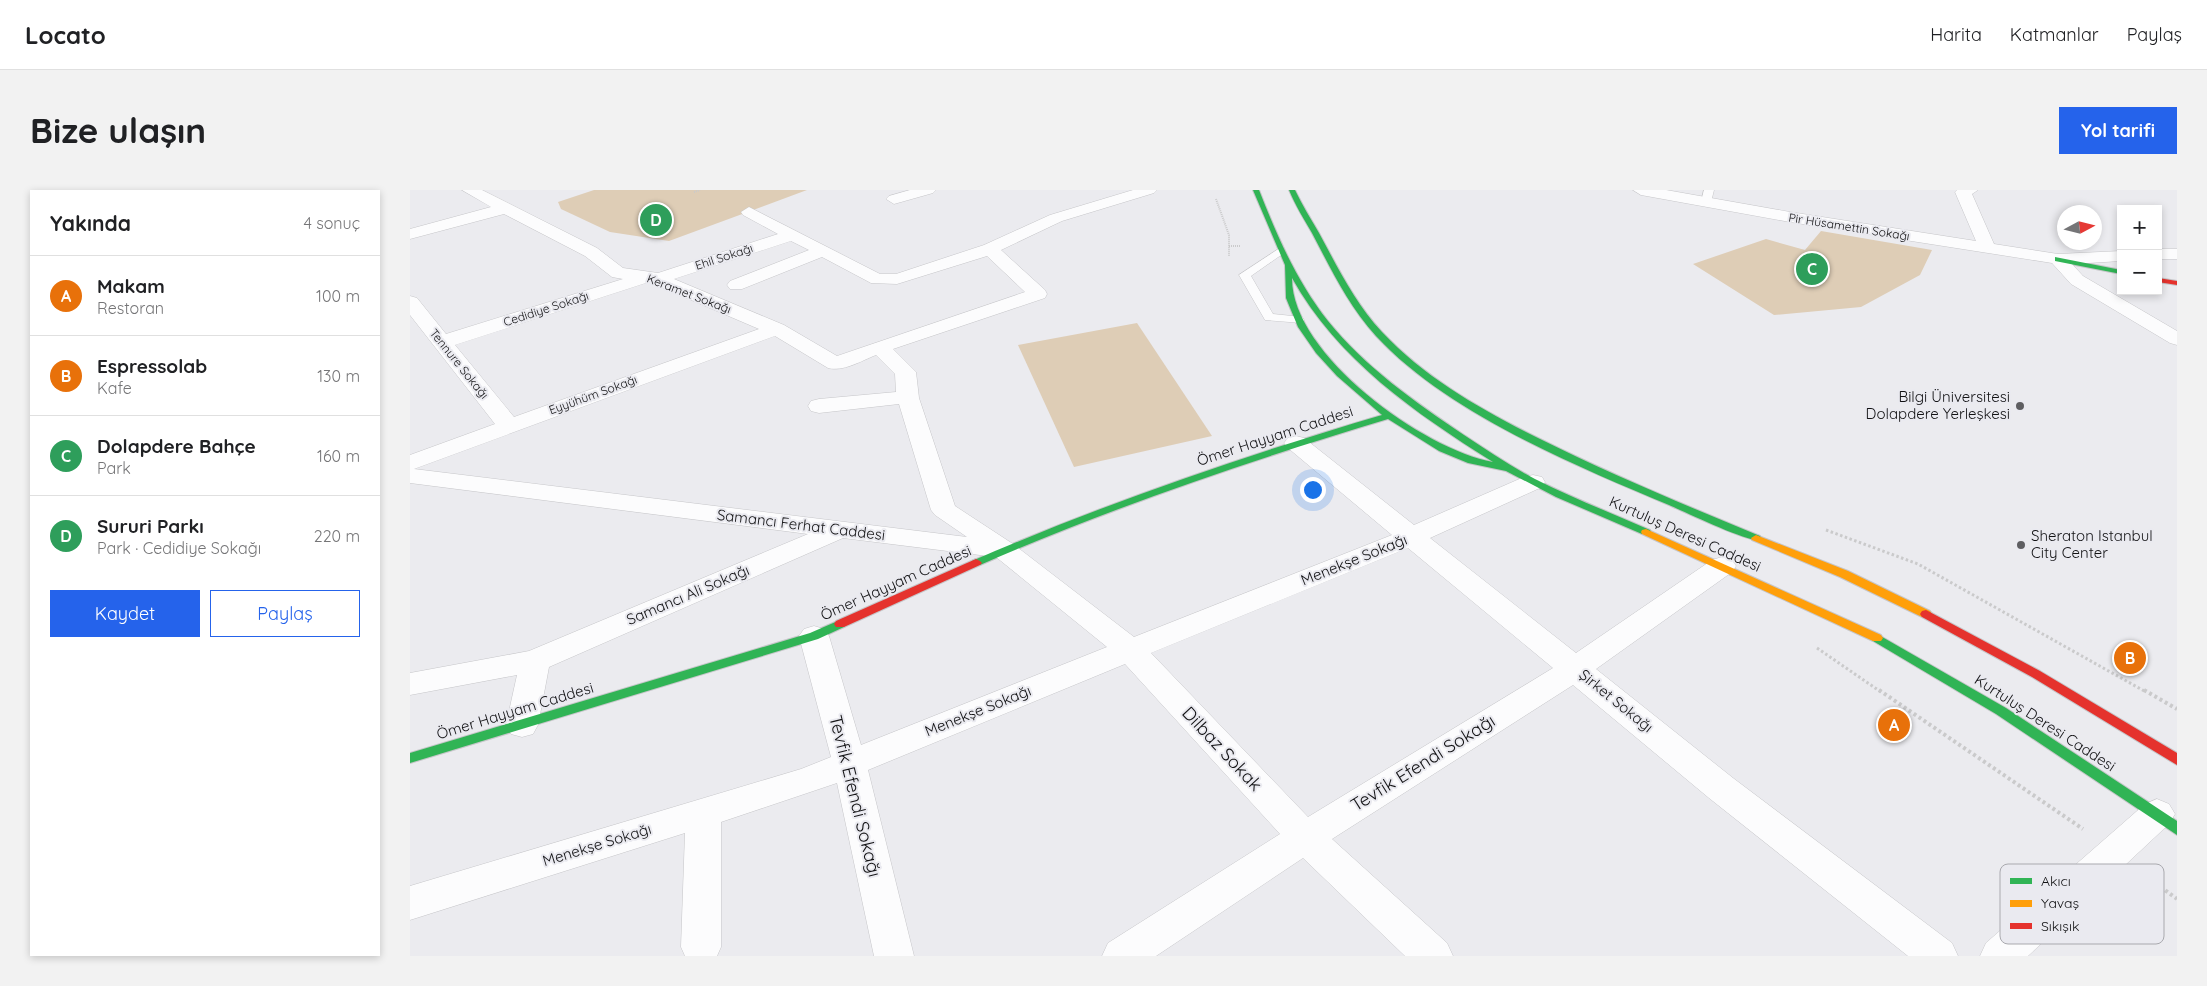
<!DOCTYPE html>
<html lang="tr">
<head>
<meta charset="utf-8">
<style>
  body { margin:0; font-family:Quicksand,sans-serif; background:#f2f2f2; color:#202124 }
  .controls { position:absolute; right:15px; top:15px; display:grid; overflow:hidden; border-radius:0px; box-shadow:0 2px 8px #0003 }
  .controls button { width:45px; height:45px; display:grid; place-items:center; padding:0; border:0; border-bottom:1px solid #e0e0e0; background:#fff; color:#202124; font:25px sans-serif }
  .compass { position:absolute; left:1647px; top:15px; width:45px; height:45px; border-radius:50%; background:#fff; box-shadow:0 2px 8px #0003; rotate:83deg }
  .you { position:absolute; left:902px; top:299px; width:18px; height:18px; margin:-12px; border:4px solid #fff; border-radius:50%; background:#1a73e8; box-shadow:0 0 0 8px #1a73e833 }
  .badge { display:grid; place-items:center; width:32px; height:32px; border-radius:50%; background:#2563eb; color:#fff; font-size:16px; font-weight:700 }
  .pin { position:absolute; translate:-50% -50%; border:2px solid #fff; box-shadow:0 1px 5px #0006 }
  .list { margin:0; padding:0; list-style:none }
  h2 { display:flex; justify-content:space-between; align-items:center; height:65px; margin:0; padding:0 20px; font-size:21px }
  h2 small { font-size:16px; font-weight:400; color:#757577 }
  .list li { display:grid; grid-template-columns:32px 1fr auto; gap:15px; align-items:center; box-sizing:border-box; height:80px; padding:0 20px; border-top:1px solid #e0e0e0 }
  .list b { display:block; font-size:19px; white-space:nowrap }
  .list p { margin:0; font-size:16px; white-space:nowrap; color:#757577 }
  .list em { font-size:16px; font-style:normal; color:#757577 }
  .actions { display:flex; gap:10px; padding:15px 20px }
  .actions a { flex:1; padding:11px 0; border:1px solid #2563eb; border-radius:0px; text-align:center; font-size:18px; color:#2563eb }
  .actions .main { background:#2563eb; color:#fff }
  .map { position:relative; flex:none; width:1767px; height:766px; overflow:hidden; border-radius:0px }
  header { display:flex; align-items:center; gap:30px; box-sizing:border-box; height:70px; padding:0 25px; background:#fff; border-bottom:1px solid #e0e0e0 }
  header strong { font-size:24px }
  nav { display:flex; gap:28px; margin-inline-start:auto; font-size:18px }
  .intro { display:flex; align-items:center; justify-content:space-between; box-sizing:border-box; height:120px; padding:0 30px }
  h1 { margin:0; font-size:35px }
  .button { padding:12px 22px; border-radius:0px; background:#2563eb; color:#fff; font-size:18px; font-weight:700 }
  main { display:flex; gap:30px; padding:0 30px }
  aside { flex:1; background:#fff; border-radius:0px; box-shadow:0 2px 8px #0003 }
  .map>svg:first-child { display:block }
  .green { fill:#decdb6 }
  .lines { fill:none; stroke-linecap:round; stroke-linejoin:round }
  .lane-casing { stroke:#c6c6c9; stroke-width:1 }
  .street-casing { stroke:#c6c6c9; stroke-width:1 }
  .fast-casing { stroke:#c6c6c9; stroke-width:2 }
  .slow-casing { stroke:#c6c6c9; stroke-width:2 }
  .jam-casing { stroke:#c6c6c9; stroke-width:2 }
  .path-far2 { stroke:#cacacb; stroke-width:2; stroke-dasharray:1 1; stroke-linecap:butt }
  .path-far1 { stroke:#cacacb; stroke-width:3; stroke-dasharray:2.5 2.5; stroke-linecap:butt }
  .path { stroke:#cacacb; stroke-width:4; stroke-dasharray:3 3; stroke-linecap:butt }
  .lane { fill:#fcfcfd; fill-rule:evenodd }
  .street { fill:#fcfcfd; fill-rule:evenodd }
  .fast { fill:#30b455; fill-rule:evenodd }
  .slow { fill:#ff9f0a; fill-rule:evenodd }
  .jam { fill:#e5322d; fill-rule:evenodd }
  .poi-dot { fill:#5e5e61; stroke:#eaeaf0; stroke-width:2 }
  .labels { text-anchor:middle; stroke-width:4; stroke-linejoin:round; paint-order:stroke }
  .far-street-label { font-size:12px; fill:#121214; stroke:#eaeaf0 }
  .poi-label { font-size:15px; fill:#121214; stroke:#eaeaf0; text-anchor:end }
  .street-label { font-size:15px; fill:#121214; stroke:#eaeaf0 }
  .near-street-label { font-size:18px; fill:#121214; stroke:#eaeaf0 }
  .key { fill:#eaeaf0; stroke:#a9a9ae; stroke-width:1 }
  .key-label { font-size:14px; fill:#121214 }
</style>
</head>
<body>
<header>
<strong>Locato</strong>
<nav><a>Harita</a><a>Katmanlar</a><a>Paylaş</a></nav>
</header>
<div class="intro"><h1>Bize ulaşın</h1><a class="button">Yol tarifi</a></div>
<main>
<aside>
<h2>Yakında<small>4 sonuç</small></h2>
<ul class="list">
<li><span class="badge" style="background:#e8710a">A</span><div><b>Makam</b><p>Restoran</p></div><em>100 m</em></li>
<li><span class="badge" style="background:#e8710a">B</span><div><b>Espressolab</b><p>Kafe</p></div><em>130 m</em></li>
<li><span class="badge" style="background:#2e9e5b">C</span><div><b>Dolapdere Bahçe</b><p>Park</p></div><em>160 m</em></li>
<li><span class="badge" style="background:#2e9e5b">D</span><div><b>Sururi Parkı</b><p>Park · Cedidiye Sokağı</p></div><em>220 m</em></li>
</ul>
<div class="actions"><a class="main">Kaydet</a><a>Paylaş</a></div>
</aside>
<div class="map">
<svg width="1767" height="766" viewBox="0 0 1767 766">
  <rect width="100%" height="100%" fill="#ebebef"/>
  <g class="green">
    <polygon points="184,0 397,0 259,51 200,42 151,19 148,12"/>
    <polygon points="1411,41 1522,60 1510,85 1451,117 1364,125 1283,74 1356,49 1395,60"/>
    <polygon points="727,133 802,246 664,277 608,155"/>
  </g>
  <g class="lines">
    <g class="lane-casing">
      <g id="lane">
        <polygon points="1294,0 1304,0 1301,12 1296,15 1291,12"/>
        <polygon points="870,58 874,59 874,63 841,86 863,124 892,127 894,130 892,133 855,130 829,85"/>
      </g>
    </g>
    <g class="street-casing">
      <g id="street">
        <path d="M 52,0 L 72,0 L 187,58 L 213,78 L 248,83 L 368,44 L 333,25 L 331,22 L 339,17 L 470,84 L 486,84 L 574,55 L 640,25 L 723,0 L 747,0 L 744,3 L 652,31 L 591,60 L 635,100 L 637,104 L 635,108 L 483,159 L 506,182 L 509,208 L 545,316 L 603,354 L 724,447 L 982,345 L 878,258 L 874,253 L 878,248 L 886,246 L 894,248 L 1004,335 L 1114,287 L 1123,285 L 1132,287 L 1135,292 L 1132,297 L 1020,348 L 1166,463 L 1302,370 L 1312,367 L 1322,370 L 1326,376 L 1322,382 L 1186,479 L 1323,588 L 1542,753 L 1548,766 L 1498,766 L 1299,608 L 1163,495 L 922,649 L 1037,753 L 1043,766 L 995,766 L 893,668 L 746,766 L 692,766 L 698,753 L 870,644 L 715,474 L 458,580 L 504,766 L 464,766 L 427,593 L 311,632 L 311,757 L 307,766 L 275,766 L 271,757 L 275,643 L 0,730 L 0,696 L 391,579 L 421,567 L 389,446 L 394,439 L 404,436 L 414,439 L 419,446 L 451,555 L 697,457 L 586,367 L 433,348 L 139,477 L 128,535 L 123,544 L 112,547 L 101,544 L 96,535 L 107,485 L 0,505 L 0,483 L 119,461 L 398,344 L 0,293 L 0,265 L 85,234 L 0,125 L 0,106 L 7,108 L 36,144 L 213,89 L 202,87 L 175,66 L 94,24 L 0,49 L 0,39 L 81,17 ZM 381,51 L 399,60 L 320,91 L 317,95 L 320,99 L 332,99 L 412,67 L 461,93 L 487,94 L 577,66 L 615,102 L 427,166 L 374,135 L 264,89 ZM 239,92 L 349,139 L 104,227 L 45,155 ZM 365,146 L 418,178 C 433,182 451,171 466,165 L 485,184 L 486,202 L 409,209 L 401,211 L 398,216 L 401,221 L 409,223 L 489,214 L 521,320 L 525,325 L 557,347 L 4,279 ZM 998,358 L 1143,478 L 898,627 L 741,463 Z"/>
        <polygon points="500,0 526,0 523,3 484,14 476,9 479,6"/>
        <polygon points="1223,0 1256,0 1380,22 1566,51 1545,2 1547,0 1568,0 1562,4 1584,54 1648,64 1711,61 1711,71 1662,74 1673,86 1767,141 1767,155 1760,153 1661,94 1642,73 1380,32 1231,5"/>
        <rect x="1748" y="59" width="19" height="10"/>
        <polygon points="1747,609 1759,614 1765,624 1759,634 1618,766 1570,766 1576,753 1735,614"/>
      </g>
    </g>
    <g class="fast-casing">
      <g id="fast">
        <path d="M 843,0 L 849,0 C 867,46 887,92 918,131 C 955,177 1005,212 1054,245 C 1077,260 1100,276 1125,289 C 1162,308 1202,323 1240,340 L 1241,342 L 1240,344 L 1232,344 L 1146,307 L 1096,281 L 1058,273 L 1029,261 L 978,229 C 839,271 703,317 570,375 L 562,375 L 560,373 L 562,371 C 696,313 833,266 972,225 L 927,186 L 906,163 L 888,137 L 876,108 L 875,75 ZM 882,88 C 928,170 1005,223 1083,272 C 1014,260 881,164 882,88 Z"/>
        <path d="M 879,0 L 885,0 C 892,15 901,29 909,43 C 928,78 945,113 972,142 C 1015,188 1072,220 1128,248 C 1200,284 1275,315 1350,346 L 1351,348 L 1350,350 C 1339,353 1273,321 1259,315 C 1164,275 1036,222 966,146 C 938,115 921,79 902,43 C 894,29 885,15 879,0 Z"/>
        <polygon points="1645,67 1711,80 1711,84 1645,71"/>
        <polygon points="430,430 436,434 434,437 408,449 0,573 0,563 400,443"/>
        <polygon points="1467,444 1596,518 1767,631 1767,645 1586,524 1463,451 1461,448 1463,445"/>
      </g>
    </g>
    <g class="slow-casing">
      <g id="slow">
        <polygon points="1236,339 1471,445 1473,448 1471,451 1463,451 1232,344 1231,342 1232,340"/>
        <polygon points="1346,345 1438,381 1520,421 1522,424 1520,427 1512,427 1430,387 1342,350 1341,348"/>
      </g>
    </g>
    <g class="jam-casing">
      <g id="jam">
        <polygon points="1748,88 1767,91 1767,95 1748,92"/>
        <polygon points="566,369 570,371 572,373 570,375 434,437 426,437 424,434 426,431"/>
        <polygon points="1516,420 1630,481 1767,563 1767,575 1622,487 1512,427 1510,424 1512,421"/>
      </g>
    </g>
    <g class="path-far2">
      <polyline points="284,2 290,0"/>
      <polyline points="806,9 819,45 819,66"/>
      <polyline points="819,56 831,56"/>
    </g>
    <g class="path-far1">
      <polyline points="1416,340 1508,374 1736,502"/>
      <polyline points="1407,458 1471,502"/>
    </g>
    <g class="path">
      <polyline points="1469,500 1673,639"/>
      <polyline points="1734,500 1767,519"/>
      <polyline points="1736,686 1767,709"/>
    </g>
    <use href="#lane" class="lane"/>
    <use href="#street" class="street"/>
    <use href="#fast" class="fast"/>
    <use href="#slow" class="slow"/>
    <use href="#jam" class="jam"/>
  </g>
  <g class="poi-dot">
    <circle cx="1610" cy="216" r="5"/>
    <circle cx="1611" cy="355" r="5"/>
  </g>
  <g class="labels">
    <g class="far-street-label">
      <text transform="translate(1439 37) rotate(9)" y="4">Pir Hüsamettin Sokağı</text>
      <text transform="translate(314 67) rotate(-18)" y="4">Ehil Sokağı</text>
      <text transform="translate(279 104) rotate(21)" y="4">Keramet Sokağı</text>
      <text transform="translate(136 119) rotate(-18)" y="4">Cedidiye Sokağı</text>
      <text transform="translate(49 174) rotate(51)" y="4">Tennure Sokağı</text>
      <text transform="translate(183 205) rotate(-20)" y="4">Eyyühüm Sokağı</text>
    </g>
    <g class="poi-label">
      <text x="1600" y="212">Bilgi Üniversitesi<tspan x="1600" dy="17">Dolapdere Yerleşkesi</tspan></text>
      <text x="1621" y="351" text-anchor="start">Sheraton Istanbul<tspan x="1621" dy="17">City Center</tspan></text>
    </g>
    <g class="street-label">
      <text transform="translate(865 246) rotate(-18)" y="5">Ömer Hayyam Caddesi</text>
      <text transform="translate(391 335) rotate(7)" y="5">Samancı Ferhat Caddesi</text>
      <text transform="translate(1275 344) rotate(24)" y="5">Kurtuluş Deresi Caddesi</text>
      <text transform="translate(944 370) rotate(-22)" y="5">Menekşe Sokağı</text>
      <text transform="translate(486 393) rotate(-24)" y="5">Ömer Hayyam Caddesi</text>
      <text transform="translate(278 405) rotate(-23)" y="5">Samancı Ali Sokağı</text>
      <text transform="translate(1206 511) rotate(39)" y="5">Şirket Sokağı</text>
      <text transform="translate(105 521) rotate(-17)" y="5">Ömer Hayyam Caddesi</text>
      <text transform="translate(568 521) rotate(-22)" y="5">Menekşe Sokağı</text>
      <text transform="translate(1635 533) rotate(33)" y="5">Kurtuluş Deresi Caddesi</text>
      <text transform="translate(187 655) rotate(-17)" y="5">Menekşe Sokağı</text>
    </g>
    <g class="near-street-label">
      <text transform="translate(812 559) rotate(47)" y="6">Dilbaz Sokak</text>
      <text transform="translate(1013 573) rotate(-32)" y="6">Tevfik Efendi Sokağı</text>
      <text transform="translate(445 606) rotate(76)" y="6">Tevfik Efendi Sokağı</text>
    </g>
  </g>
  <rect x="1590" y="674" width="164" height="80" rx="8" class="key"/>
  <rect x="1600" y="688" width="22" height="6" fill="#30b455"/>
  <rect x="1600" y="710" width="22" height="7" fill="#ff9f0a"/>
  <rect x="1600" y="733" width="22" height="6" fill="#e5322d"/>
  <g class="key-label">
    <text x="1631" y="696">Akıcı</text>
    <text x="1631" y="718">Yavaş</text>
    <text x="1631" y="741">Sıkışık</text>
  </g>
</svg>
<div class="controls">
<button>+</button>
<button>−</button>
</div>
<svg class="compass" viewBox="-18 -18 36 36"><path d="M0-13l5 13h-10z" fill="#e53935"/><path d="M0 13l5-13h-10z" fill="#757577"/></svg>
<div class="you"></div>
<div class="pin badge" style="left:1484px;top:535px;background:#e8710a">A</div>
<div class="pin badge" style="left:1720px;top:468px;background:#e8710a">B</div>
<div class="pin badge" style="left:1402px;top:79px;background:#2e9e5b">C</div>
<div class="pin badge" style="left:246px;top:30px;background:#2e9e5b">D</div>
</div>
</main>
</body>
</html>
